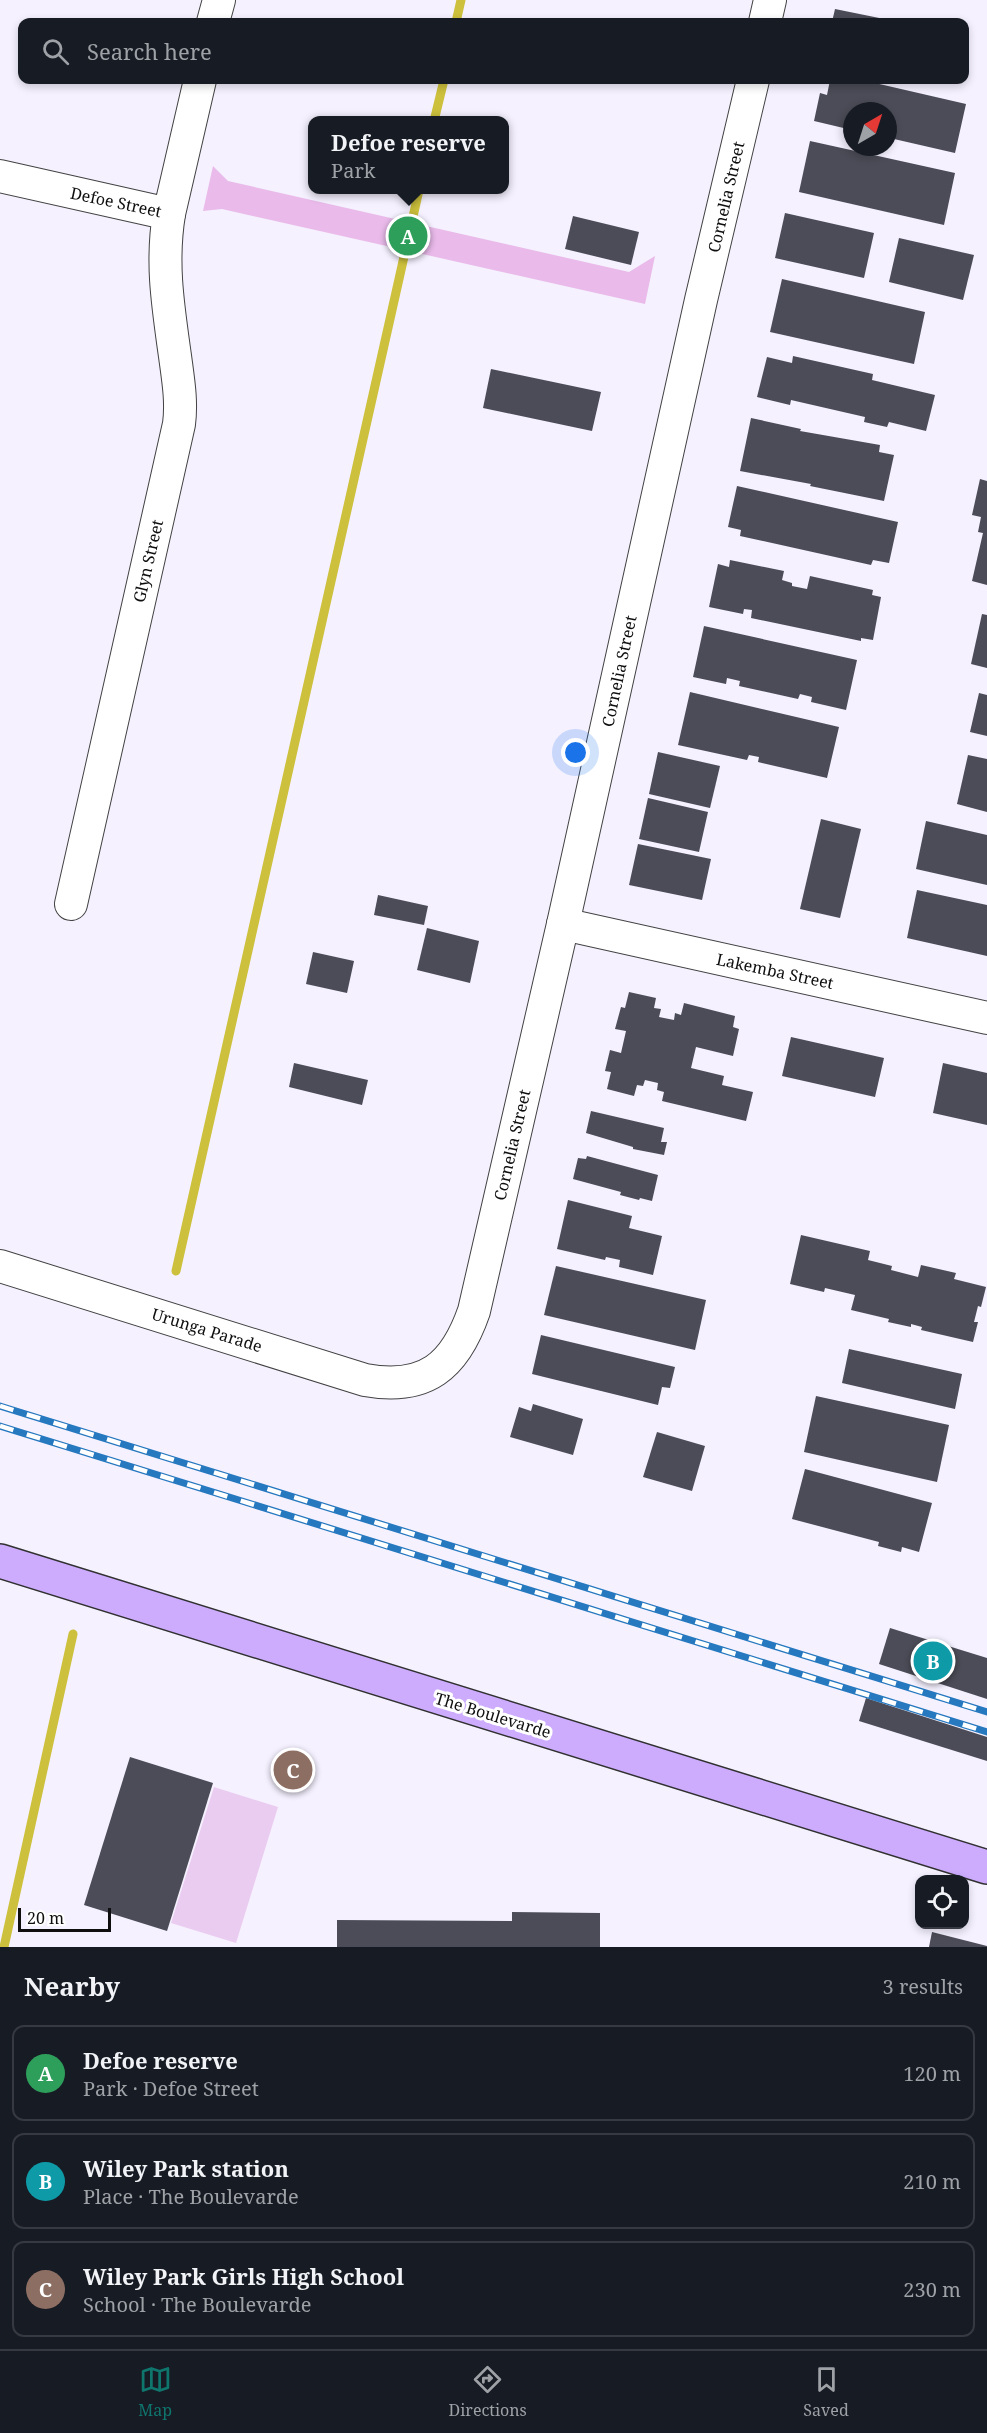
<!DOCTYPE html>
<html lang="en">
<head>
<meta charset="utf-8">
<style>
  body { margin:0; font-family:"Noto Serif",serif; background:#20242c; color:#f1f3f6 }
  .controls { position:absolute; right:18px; bottom:18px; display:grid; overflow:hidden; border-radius:12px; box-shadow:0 3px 9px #0003 }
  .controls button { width:54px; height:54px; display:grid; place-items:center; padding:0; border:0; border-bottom:2px solid #363941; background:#171b24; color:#f1f3f6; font:30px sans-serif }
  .compass { position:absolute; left:843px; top:102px; width:54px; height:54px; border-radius:50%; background:#171b24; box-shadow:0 3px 9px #0003; rotate:39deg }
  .scale { position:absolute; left:18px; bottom:15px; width:93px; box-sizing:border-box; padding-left:6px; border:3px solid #0f0f0f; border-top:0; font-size:16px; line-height:21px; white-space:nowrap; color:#0f0f0f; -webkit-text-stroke:4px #fff; paint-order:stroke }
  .you { position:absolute; left:576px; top:753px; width:21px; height:21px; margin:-15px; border:4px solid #fff; border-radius:50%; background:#1a73e8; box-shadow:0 0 0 9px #1a73e833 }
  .badge { display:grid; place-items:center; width:39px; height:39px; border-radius:50%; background:#0f766e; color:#fff; font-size:20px; font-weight:700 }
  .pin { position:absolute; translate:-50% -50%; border:3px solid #fff; box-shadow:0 2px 6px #0006 }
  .popup { position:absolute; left:308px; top:116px; width:201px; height:78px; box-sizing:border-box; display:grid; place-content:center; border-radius:12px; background:#171b24; filter:drop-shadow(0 2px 4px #0005); font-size:20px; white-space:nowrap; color:#9ea1a6 }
  .popup b { font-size:22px; color:#f1f3f6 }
  .popup::after { content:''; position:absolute; left:50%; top:100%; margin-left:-12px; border:12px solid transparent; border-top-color:#171b24 }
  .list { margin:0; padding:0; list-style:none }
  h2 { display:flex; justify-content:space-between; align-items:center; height:78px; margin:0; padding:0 24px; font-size:26px }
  h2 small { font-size:20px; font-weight:400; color:#9ea1a6 }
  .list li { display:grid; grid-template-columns:39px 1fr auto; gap:18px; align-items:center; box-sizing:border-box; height:96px; margin:0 12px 12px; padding:0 12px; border:2px solid #363941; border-radius:12px }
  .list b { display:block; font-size:22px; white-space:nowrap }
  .list p { margin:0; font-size:20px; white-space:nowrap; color:#9ea1a6 }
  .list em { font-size:20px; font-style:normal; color:#9ea1a6 }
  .icon { flex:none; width:33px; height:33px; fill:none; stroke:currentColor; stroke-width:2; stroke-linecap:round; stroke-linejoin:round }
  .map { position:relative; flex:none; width:987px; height:1947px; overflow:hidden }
  .search { position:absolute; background:#171b24; box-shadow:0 3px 9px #0003; left:18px; right:18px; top:18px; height:66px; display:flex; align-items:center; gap:15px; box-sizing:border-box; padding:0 21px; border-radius:12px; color:#9ea1a6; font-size:22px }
  .sheet { height:402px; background:#171b24 }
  nav { display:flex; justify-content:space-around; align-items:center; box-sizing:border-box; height:84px; border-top:2px solid #363941; background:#171b24; font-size:16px; color:#9ea1a6 }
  nav a { display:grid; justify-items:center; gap:3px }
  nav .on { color:#0f766e }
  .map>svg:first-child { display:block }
  .green { fill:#e9baea }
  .pitch { fill:#ebccf1 }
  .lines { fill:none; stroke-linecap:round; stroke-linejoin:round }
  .stream { stroke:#cdc03c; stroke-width:9 }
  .building { fill:#4b4c57 }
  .street-casing { stroke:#424242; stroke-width:34 }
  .secondary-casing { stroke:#313131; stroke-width:36 }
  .street { stroke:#fff; stroke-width:32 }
  .secondary { stroke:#cdacfe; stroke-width:33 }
  .rail-casing { stroke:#2678bf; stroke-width:7 }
  .rail { stroke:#fff; stroke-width:4.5; stroke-dasharray:14; stroke-linecap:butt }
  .labels { text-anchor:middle; stroke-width:6; stroke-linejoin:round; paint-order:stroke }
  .street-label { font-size:16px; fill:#0f0f0f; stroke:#fff }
</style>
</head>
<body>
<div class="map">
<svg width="987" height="1947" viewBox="0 0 987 1947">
  <rect width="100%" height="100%" fill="#f5f1ff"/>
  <polygon class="green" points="213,166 228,181 629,272 655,256 645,304 222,209 203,211"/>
  <polygon class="pitch" points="214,1787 278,1807 236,1943 171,1923"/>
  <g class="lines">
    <g class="stream">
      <polyline points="456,22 461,0"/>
      <polyline points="434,121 444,80"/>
      <polyline points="176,1271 419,190"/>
      <polyline points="4,1947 73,1634"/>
    </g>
  </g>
  <g class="building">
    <polygon points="835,9 894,21 894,22 832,22"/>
    <polygon points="830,80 850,82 851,80 862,80 966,104 955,153 894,139 893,141 888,140 888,111 852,111 852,130 814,121 820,93 827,95"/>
    <polygon points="810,141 955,173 944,225 799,192"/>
    <polygon points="785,213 874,233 864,278 775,258"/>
    <polygon points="573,216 639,232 631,265 565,249"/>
    <polygon points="899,238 974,255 963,300 889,282"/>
    <polygon points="782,279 925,312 914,364 770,332"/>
    <polygon points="793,356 873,374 872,380 935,395 926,431 889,422 887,427 864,422 865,417 791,400 790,405 757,397 767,357 792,363"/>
    <polygon points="491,369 601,392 592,431 483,408"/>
    <polygon points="751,418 801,429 800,431 880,445 879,452 894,455 884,501 810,486 811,484 740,471"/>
    <polygon points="980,479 987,481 987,585 972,581 983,533 978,532 981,517 972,515"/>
    <polygon points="737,486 898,522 889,563 873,560 871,565 740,536 741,530 728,527"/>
    <polygon points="730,560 784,571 782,580 792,583 792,586 807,589 810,576 873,590 872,595 881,597 873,640 861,638 861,641 751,618 752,610 744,609 743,614 709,607 718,564 729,567"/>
    <polygon points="982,614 987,615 987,668 971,664"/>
    <polygon points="704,626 857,660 846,710 811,702 812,697 800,694 798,699 739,686 740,681 727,678 726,684 693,677"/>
    <polygon points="690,692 839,727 827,778 758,762 759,757 749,755 747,760 678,745"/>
    <polygon points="979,693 987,695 987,736 970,732"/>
    <polygon points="658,752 720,766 710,808 649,794"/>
    <polygon points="968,755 987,759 987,812 957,804"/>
    <polygon points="648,798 708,812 699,852 639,839"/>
    <polygon points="821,819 861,829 840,918 800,909"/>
    <polygon points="926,821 987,835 987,885 916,869"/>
    <polygon points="638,844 711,859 702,900 629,885"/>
    <polygon points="917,890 987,905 987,956 907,938"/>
    <polygon points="378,895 428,906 424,925 374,915"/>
    <polygon points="427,928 479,941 470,983 417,970"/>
    <polygon points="313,952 354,961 347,993 306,984"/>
    <polygon points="629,992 656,998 654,1008 661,1009 659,1017 674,1020 675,1013 681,1015 684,1003 735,1016 733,1027 739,1029 733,1056 696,1047 691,1068 724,1076 722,1085 753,1092 746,1121 662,1101 664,1092 657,1090 658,1083 645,1080 643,1086 637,1085 634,1096 607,1089 611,1072 605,1071 610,1050 621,1053 626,1031 615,1029 621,1007 625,1008"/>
    <polygon points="791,1037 884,1058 875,1097 782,1076"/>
    <polygon points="294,1063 368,1080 362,1105 289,1087"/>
    <polygon points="943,1063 987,1073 987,1125 933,1113"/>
    <polygon points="591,1111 664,1128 661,1142 667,1142 664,1155 633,1149 633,1147 586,1133"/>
    <polygon points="587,1156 658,1175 652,1201 640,1198 639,1200 620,1195 621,1192 573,1179 578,1158 586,1159"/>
    <polygon points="568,1200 632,1216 629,1228 662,1236 653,1275 619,1267 620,1260 606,1257 605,1260 557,1249"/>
    <polygon points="801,1235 870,1251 868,1260 892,1266 891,1270 918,1277 921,1265 956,1273 954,1279 986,1287 981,1307 978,1306 974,1322 978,1322 973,1342 921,1330 922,1327 911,1324 911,1327 888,1322 889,1319 851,1310 855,1295 825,1288 824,1292 790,1284"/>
    <polygon points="556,1266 706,1300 695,1350 544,1315"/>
    <polygon points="541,1335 675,1367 670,1388 662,1387 658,1405 532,1374"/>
    <polygon points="849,1349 962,1374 955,1409 842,1383"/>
    <polygon points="816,1396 949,1425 937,1482 804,1452"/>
    <polygon points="533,1404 583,1419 573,1455 510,1437 519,1407 531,1411"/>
    <polygon points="657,1432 705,1446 692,1491 643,1477"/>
    <polygon points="805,1469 932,1503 919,1552 902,1547 901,1552 878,1546 879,1542 792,1519"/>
    <polygon points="890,1628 987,1658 987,1699 879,1664"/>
    <polygon points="866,1698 987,1737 987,1761 859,1721"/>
    <polygon points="130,1757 213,1783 167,1931 84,1905"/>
    <polygon points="512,1912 600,1913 600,1947 337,1947 337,1920 512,1921"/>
    <polygon points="932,1932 987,1946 987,1947 929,1947"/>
  </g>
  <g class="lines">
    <g class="street-casing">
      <g id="street">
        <polyline points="213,22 219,0"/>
        <polyline points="765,22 770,0"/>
        <polyline points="0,176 169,214 200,80"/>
        <path d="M 71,904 L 179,424 C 182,401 178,379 175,356 C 168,306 161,263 169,214"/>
        <polyline points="563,924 987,1018"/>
        <path d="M 0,1266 L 365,1380 C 426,1391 455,1366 474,1311 L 563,924 L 701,300 L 753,80"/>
      </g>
    </g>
    <g class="secondary-casing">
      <polyline id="secondary" points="0,1561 987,1867"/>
    </g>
    <use href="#street" class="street"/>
    <use href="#secondary" class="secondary"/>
    <g class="rail-casing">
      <g id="rail">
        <polyline points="0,1406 987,1712"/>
        <polyline points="0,1426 987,1732"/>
      </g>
    </g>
    <use href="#rail" class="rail"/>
  </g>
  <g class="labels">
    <g class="street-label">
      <text transform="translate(726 197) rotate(-77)" y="6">Cornelia Street</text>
      <text transform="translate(116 202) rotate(12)" y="6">Defoe Street</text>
      <text transform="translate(148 561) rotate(-77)" y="6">Glyn Street</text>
      <text transform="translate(619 671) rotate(-78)" y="6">Cornelia Street</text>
      <text transform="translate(775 971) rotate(12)" y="6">Lakemba Street</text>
      <text transform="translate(512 1145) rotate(-77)" y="6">Cornelia Street</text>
      <text transform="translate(207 1330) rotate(17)" y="6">Urunga Parade</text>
      <text transform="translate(493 1715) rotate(17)" y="6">The Boulevarde</text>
    </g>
  </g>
</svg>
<div class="controls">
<button><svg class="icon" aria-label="locate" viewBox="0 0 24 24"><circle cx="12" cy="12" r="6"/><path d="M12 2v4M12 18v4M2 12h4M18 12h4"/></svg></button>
</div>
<svg class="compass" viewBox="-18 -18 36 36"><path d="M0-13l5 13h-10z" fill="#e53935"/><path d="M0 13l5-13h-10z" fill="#9ea1a6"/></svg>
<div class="scale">20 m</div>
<div class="you"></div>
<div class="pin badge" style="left:408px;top:236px;background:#2e9e5b">A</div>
<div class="popup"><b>Defoe reserve</b>Park</div>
<div class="pin badge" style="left:933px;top:1661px;background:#0f9aa8">B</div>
<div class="pin badge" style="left:293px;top:1770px;background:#8d6e63">C</div>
<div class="search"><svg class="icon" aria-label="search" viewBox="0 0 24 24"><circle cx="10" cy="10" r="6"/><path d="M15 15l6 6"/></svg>Search here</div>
</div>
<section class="sheet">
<h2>Nearby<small>3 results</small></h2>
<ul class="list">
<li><span class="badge" style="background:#2e9e5b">A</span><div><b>Defoe reserve</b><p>Park · Defoe Street</p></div><em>120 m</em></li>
<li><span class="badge" style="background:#0f9aa8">B</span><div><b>Wiley Park station</b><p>Place · The Boulevarde</p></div><em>210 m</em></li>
<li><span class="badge" style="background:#8d6e63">C</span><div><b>Wiley Park Girls High School</b><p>School · The Boulevarde</p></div><em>230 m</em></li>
</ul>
</section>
<nav>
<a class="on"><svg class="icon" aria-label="map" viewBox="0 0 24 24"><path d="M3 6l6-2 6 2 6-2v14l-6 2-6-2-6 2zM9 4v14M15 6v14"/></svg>Map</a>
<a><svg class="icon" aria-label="directions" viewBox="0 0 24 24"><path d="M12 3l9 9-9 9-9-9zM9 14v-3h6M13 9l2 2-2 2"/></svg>Directions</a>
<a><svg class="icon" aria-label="saved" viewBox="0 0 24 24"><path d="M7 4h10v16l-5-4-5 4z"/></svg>Saved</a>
</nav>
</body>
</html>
